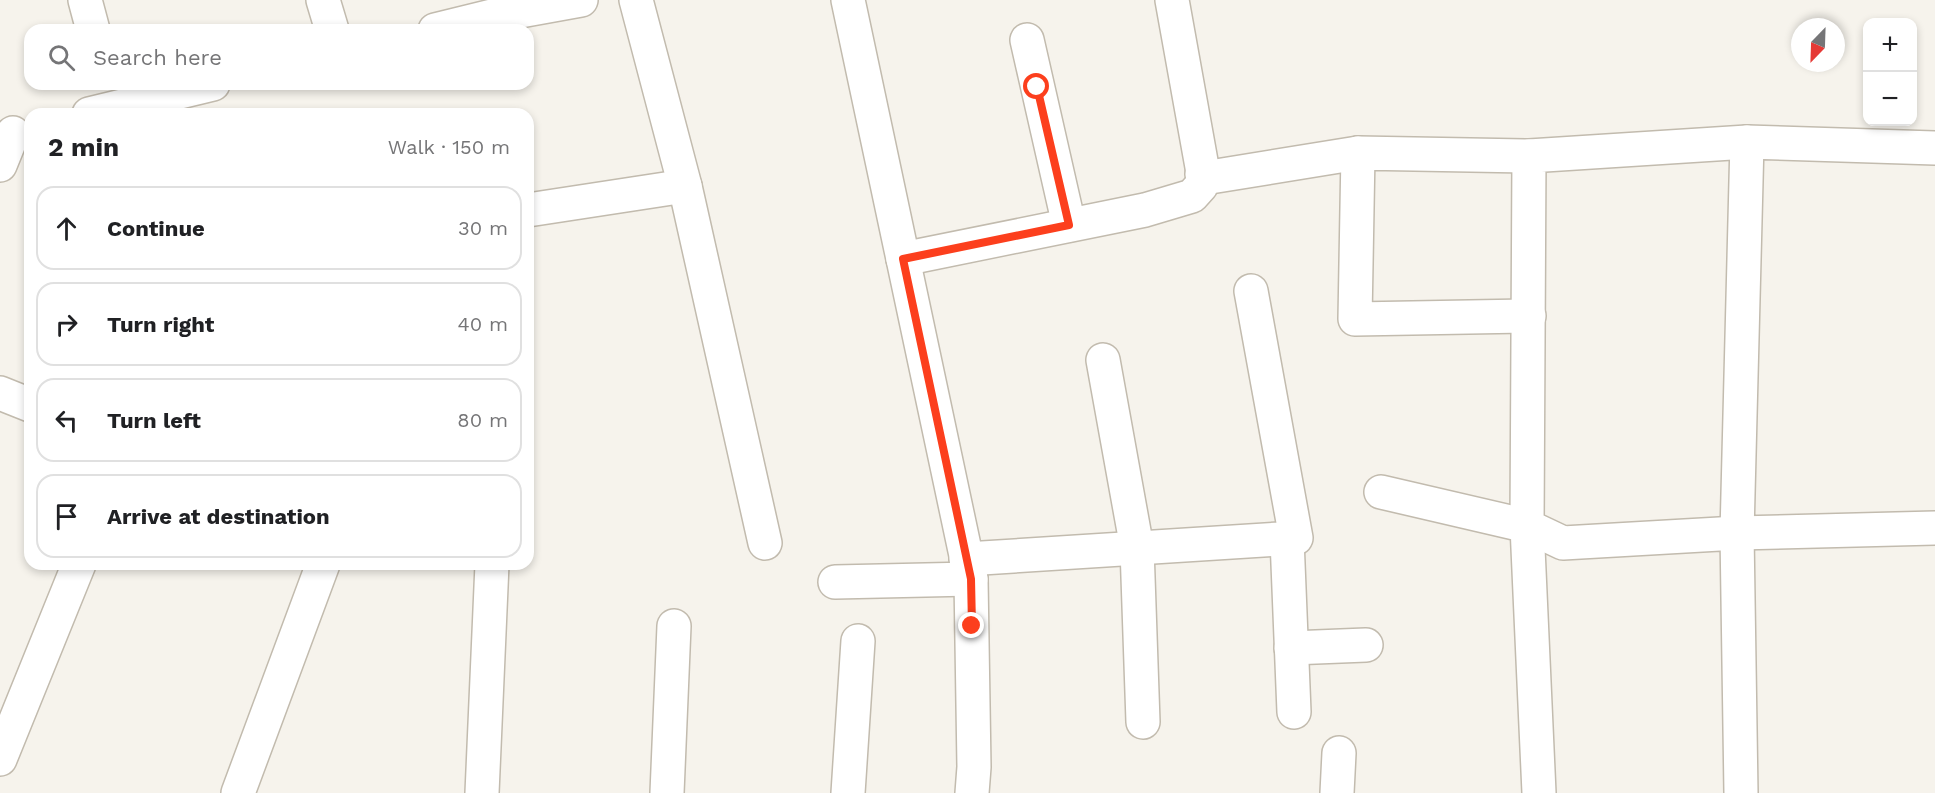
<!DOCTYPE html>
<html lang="en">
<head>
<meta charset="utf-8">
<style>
  body { margin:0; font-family:"Work Sans",sans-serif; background:#f6f6f6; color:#202124 }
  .controls { position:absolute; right:18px; top:18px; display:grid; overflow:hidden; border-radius:12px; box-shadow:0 3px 9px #0003 }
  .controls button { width:54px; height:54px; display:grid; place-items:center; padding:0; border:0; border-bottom:2px solid #e0e0e0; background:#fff; color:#202124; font:30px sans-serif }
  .compass { position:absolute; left:1791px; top:18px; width:54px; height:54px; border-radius:50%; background:#fff; box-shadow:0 3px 9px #0003; rotate:203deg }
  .stop { position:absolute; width:18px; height:18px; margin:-14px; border:4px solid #fc3f1d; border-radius:50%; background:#fff }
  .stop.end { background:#fc3f1d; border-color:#fff; box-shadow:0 2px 6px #0008 }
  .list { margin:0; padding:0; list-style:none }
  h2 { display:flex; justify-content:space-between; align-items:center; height:78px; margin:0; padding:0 24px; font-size:26px }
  h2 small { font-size:20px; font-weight:400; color:#757577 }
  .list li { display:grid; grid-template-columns:39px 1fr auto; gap:18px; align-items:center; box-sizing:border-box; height:84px; margin:0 12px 12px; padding:0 12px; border:2px solid #e0e0e0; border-radius:18px }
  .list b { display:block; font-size:22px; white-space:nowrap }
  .list em { font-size:20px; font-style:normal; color:#757577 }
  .icon { flex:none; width:33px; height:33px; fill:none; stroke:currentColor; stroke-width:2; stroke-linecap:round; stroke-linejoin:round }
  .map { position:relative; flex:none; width:1935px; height:793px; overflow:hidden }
  .search { position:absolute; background:#fff; box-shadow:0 3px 9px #0003; left:24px; top:24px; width:510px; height:66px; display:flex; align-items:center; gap:15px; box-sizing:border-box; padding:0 21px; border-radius:18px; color:#757577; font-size:22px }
  .panel { position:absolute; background:#fff; box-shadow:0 3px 9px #0003; left:24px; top:108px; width:510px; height:462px; border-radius:18px }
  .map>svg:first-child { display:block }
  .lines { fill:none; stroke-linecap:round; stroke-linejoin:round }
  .minor-casing { stroke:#c2bbae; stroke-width:36 }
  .minor { stroke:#fff; stroke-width:33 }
  .route { stroke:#fc3f1d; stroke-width:8 }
</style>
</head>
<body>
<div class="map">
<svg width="1935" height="793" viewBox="0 0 1935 793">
  <rect width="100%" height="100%" fill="#f6f3ec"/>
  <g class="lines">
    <g class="minor-casing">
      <g id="minor">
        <polyline points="85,0 93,30"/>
        <polyline points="323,0 332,30"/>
        <polyline points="636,0 685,186 765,543"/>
        <polyline points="848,0 971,579 974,767 972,793"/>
        <polyline points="435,30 492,16 581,0"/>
        <polyline points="1027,40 1069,225"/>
        <polyline points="89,114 213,84"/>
        <polyline points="1935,148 1747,142 1737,533 1935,528"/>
        <polyline points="1529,156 1358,153 1355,319 1529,316"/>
        <polyline points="0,165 13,133"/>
        <polyline points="1202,174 1204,178 1358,153"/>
        <polyline points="528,210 685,186"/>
        <polyline points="903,259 1145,210 1192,196 1201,186 1204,178 1172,0"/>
        <polyline points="1103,360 1137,548 1143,722"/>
        <polyline points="0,393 30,405"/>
        <polyline points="1381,492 1527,526 1539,793"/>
        <polyline points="1287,539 1294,712"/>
        <polyline points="966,559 1296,538 1251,291"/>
        <polyline points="835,582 971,579"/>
        <polyline points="1291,648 1366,645"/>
        <polyline points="0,759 79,564"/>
        <polyline points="238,793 323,564"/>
        <polyline points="482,793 492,564"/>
        <polyline points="667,793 674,626"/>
        <polyline points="848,793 858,641"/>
        <polyline points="1337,793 1339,753"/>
        <polyline points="1741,793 1737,533 1563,543 1527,526 1529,156 1747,142"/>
      </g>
    </g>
    <use href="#minor" class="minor"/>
  </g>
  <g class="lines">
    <polyline class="route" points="972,626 971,579 903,259 1069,225 1037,87"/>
  </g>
</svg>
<div class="controls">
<button>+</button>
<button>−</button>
</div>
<svg class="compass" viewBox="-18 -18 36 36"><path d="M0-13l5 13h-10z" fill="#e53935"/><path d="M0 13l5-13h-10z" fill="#757577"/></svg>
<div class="stop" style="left:1037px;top:87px"></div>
<div class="stop end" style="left:972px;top:626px"></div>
<div class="search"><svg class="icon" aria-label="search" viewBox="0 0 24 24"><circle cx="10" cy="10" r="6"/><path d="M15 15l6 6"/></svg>Search here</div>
<section class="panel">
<h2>2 min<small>Walk · 150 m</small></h2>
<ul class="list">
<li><svg class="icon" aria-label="ahead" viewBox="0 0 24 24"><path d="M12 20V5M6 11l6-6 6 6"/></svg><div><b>Continue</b></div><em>30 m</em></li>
<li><svg class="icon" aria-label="right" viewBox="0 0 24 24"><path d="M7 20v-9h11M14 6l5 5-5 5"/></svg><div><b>Turn right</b></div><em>40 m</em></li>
<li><svg class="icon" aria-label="left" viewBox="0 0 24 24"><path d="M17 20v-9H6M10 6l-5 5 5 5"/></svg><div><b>Turn left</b></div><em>80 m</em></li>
<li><svg class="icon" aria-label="arrive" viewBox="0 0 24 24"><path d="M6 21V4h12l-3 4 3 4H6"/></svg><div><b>Arrive at destination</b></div></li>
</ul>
</section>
</div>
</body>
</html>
